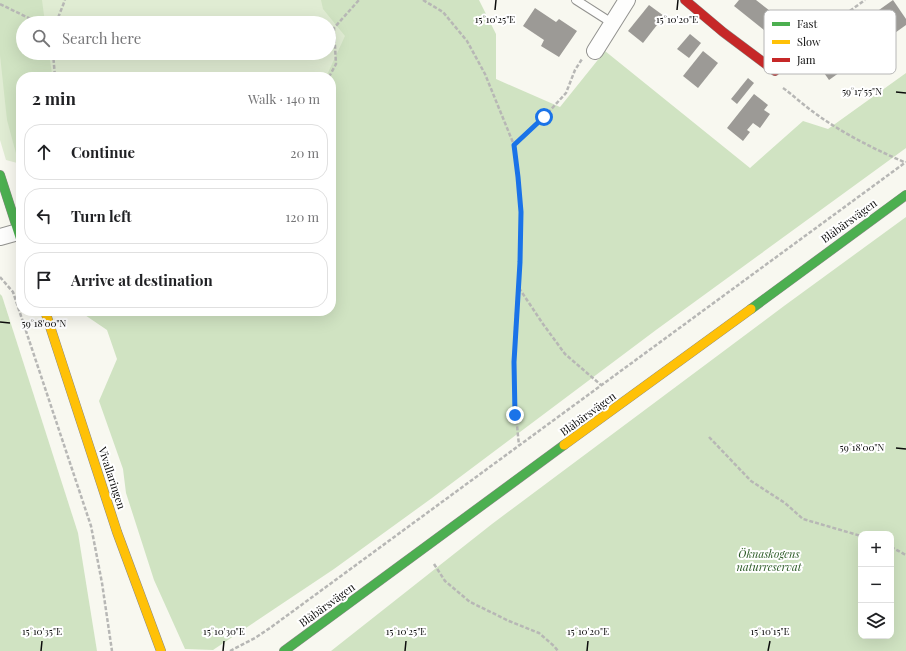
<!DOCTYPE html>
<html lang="en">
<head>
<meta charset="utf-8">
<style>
  body { margin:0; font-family:"Playfair Display",serif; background:#f2f2f2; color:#202124 }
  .controls { position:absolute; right:12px; bottom:12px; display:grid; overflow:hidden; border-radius:8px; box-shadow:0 4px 16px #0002 }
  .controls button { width:36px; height:36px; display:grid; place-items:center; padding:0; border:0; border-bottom:1px solid #e0e0e0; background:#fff; color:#202124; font:20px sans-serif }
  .stop { position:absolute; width:12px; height:12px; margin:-9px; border:3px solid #1a73e8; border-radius:50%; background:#fff }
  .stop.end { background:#1a73e8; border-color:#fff; box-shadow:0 1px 4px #0008 }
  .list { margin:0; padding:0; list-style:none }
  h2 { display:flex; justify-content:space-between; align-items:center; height:52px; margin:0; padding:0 16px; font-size:17px }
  h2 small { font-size:13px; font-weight:400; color:#757577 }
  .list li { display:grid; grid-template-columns:26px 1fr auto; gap:12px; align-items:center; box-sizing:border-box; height:56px; margin:0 8px 8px; padding:0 8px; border:1px solid #e0e0e0; border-radius:16px }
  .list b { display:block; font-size:15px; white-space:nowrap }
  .list em { font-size:13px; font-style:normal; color:#757577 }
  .icon { flex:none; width:22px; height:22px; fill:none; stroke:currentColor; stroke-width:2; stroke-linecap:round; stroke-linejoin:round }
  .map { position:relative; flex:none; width:906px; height:651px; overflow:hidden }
  .search { position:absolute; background:#fff; box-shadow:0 4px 16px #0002; left:16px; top:16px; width:320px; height:44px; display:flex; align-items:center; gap:10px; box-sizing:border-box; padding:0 14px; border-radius:22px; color:#757577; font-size:15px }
  .panel { position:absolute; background:#fff; box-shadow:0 4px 16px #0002; left:16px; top:72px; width:320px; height:244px; border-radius:16px }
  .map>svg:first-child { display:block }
  .green { fill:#e0ecd3; fill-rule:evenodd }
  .forest { fill:#d0e3c2; fill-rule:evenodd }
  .building { fill:#9c9a96 }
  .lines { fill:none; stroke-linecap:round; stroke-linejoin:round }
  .lane-casing { stroke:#92928f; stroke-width:10 }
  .street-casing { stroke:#92928f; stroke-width:18 }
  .fast-casing { stroke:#898985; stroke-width:10 }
  .slow-casing { stroke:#898985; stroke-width:10 }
  .jam-casing { stroke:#898985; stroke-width:10 }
  .path { stroke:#b7b7b5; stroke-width:2.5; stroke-dasharray:4 2; stroke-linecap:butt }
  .lane { stroke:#fefefd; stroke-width:8 }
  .street { stroke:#fefefd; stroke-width:16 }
  .fast { stroke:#4caf50; stroke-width:9 }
  .slow { stroke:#ffc107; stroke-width:9 }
  .jam { stroke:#c62828; stroke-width:9 }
  .route { stroke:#1a73e8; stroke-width:5 }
  .ticks { fill:none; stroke:#0c0c0c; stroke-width:1.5 }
  .labels { text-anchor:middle; stroke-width:4; stroke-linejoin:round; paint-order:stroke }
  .street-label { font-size:11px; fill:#0c0c0c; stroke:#fff }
  .park-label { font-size:11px; font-style:italic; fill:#2b5a25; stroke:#fff }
  .key { fill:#fff; stroke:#b6b6b6; stroke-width:1 }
  .key-label { font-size:11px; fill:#0c0c0c }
  .ticks-label { font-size:10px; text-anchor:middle; fill:#0c0c0c; stroke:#fff; stroke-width:4; stroke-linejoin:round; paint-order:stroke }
</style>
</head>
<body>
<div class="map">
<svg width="906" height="651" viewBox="0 0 906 651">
  <rect width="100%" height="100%" fill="#f8f8f0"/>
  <path class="green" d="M 0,0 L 408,0 L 331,77 L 21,77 L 21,164 L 6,160 L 0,140 ZM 23,23 L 329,23 L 329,53 L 23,53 Z"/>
  <g class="forest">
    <polygon points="0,0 42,0 45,23 23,23 23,53 49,53 52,74 52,77 21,77 21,172 7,120 0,55"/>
    <polygon points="321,0 479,0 496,34 496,79 560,107 605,51 750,168 803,121 828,129 906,73 906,148 656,330 432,498 334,569 213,650 185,649 154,580 126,493 123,469 99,401 117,359 107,330 79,311 331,311 331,77 326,77 345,36 323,9"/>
    <path d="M 906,217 L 906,651 L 331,651 L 492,524 L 784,306 ZM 861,534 L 891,534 L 891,636 L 861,636 Z"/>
    <polygon points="0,294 2,296 78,533 97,651 0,651"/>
  </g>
  <g class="building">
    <polygon points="739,0 756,0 774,14 776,12 782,17 769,34 734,6"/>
    <polygon points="893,0 906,19 906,25 829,80 813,57"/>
    <polygon points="649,5 664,16 643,43 628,31"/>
    <polygon points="535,8 556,22 559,19 577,31 559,57 541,46 544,40 523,26"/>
    <polygon points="690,34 701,43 689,58 677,49"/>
    <polygon points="703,51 718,63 698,88 683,76"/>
    <polygon points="748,78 754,83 737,104 731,99"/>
    <polygon points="754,94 768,105 764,110 770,114 760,128 753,123 747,130 750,132 743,141 727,128"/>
  </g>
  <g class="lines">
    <g class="lane-casing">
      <polyline id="lane" points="576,0 612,23"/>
    </g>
    <g class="street-casing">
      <g id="street">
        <polyline points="595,51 627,0"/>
        <polyline points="0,237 18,232"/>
      </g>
    </g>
    <g class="fast-casing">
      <g id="fast">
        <polyline points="0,175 21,240"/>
        <polyline points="751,309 906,195"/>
        <polyline points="284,651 564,445"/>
      </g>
    </g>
    <g class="slow-casing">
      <g id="slow">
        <polyline points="45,311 117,532 161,651"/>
        <polyline points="564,445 751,309"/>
      </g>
    </g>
    <g class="jam-casing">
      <polyline id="jam" points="685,0 723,32 775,71"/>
    </g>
    <g class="path">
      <polyline points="423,0 443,12 467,41 485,74 514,145 544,117 566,93 575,70 582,59"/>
      <polyline points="0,4 39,23"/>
      <polyline points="56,23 65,0"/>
      <polyline points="53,53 55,77"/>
      <polyline points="788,58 796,50 865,0"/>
      <polyline points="329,77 336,64 334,28 359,0"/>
      <path d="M 783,88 C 793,95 802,104 812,111 C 840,132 872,148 904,162"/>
      <path d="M 514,145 C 517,167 520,189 521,211 C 522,262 514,312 514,363 C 514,390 516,418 519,445"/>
      <polyline points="0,277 13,292 91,526 102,583 112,651"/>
      <polyline points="519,288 543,324 565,354 601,385"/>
      <polyline points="709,437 751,481 785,503 803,519 861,536"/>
      <polyline points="891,547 906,555"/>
      <polyline points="434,564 445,581 470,602 509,621 539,633 554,646 558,651"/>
      <polyline points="230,651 255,638 270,628 906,162"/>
    </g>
    <use href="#lane" class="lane"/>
    <use href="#street" class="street"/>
    <use href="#fast" class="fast"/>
    <use href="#slow" class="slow"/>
    <use href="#jam" class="jam"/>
  </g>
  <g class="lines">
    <polyline class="route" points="515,415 514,362 520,262 521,212 518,177 514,145 544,117"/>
  </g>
  <path class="ticks" d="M 495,10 L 496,0M 677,10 L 678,0M 896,92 L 906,93M 0,322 L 10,323M 896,448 L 906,449M 41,651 L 42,641M 223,651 L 224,641M 405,651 L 406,641M 587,651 L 588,641M 768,651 L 770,641"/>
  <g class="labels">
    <g class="street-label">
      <text transform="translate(849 221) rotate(-36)" y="4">Blåbärsvägen</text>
      <text transform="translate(588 414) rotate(-36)" y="4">Blåbärsvägen</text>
      <text transform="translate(112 478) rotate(72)" y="4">Vivallaringen</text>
      <text transform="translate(327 605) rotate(-36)" y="4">Blåbärsvägen</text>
    </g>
    <g class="park-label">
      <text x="769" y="558">Öknaskogens<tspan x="769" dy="13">naturreservat</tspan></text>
    </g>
  </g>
  <rect x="764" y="10" width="132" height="64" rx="6" class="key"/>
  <rect x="772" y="22" width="18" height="4" fill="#4caf50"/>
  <rect x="772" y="40" width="18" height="4" fill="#ffc107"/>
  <rect x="772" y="58" width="18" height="4" fill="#c62828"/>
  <g class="key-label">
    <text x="797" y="28">Fast</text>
    <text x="797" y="46">Slow</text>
    <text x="797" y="64">Jam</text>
  </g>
  <g class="ticks-label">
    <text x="495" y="23">15°10'25"E</text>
    <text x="677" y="23">15°10'20"E</text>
    <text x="862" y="95">59°17'55"N</text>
    <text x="44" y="327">59°18'00"N</text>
    <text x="862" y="451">59°18'00"N</text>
    <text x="42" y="635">15°10'35"E</text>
    <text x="224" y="635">15°10'30"E</text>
    <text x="406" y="635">15°10'25"E</text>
    <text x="588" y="635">15°10'20"E</text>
    <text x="770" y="635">15°10'15"E</text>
  </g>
</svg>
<div class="controls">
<button>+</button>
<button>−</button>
<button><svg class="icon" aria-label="layers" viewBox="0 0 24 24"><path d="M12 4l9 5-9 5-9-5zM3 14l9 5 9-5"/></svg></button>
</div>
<div class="stop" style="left:544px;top:117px"></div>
<div class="stop end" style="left:515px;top:415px"></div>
<div class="search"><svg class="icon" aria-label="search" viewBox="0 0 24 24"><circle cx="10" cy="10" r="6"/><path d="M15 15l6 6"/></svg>Search here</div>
<section class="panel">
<h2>2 min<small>Walk · 140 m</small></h2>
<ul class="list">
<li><svg class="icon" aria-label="ahead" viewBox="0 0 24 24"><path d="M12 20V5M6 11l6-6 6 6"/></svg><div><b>Continue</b></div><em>20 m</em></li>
<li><svg class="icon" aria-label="left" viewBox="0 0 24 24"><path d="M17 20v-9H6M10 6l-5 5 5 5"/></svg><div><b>Turn left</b></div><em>120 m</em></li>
<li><svg class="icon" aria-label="arrive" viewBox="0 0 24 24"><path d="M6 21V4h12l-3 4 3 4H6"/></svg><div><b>Arrive at destination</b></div></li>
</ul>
</section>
</div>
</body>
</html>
